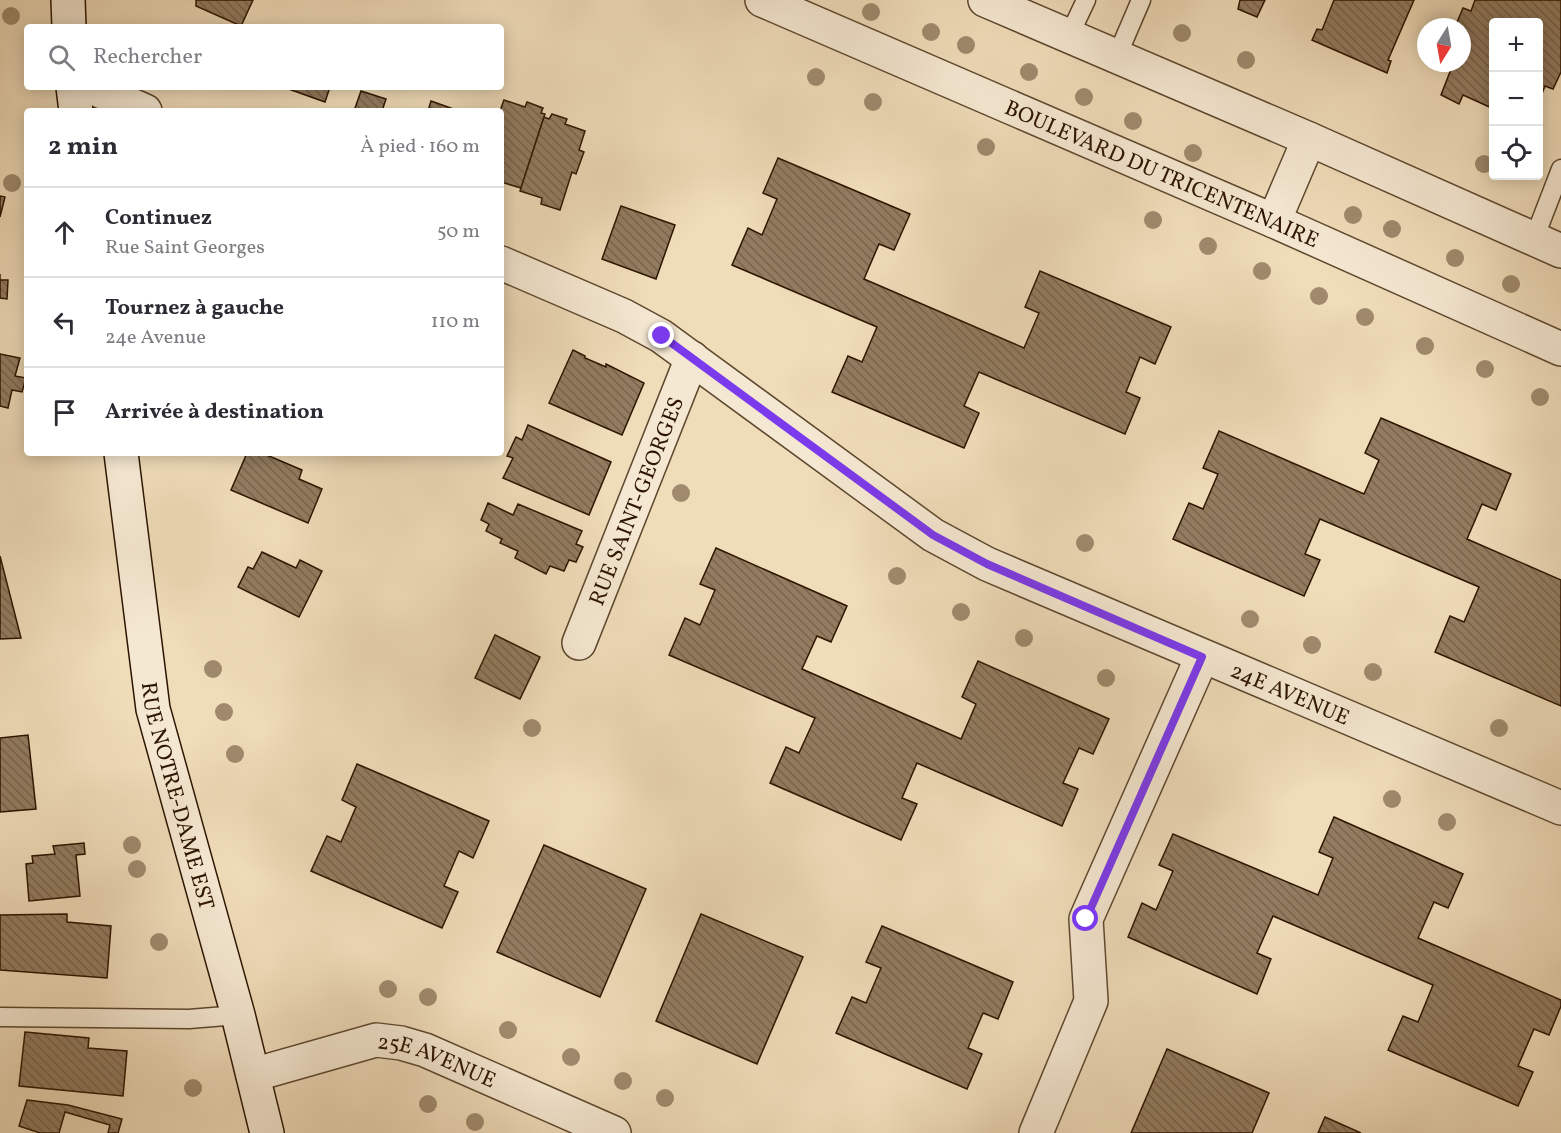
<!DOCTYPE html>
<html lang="fr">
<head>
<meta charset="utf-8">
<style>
  body { margin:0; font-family:Vollkorn,serif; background:#f7f7f7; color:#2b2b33 }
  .controls { position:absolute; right:18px; top:18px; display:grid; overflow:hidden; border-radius:6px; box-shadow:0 3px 15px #0003 }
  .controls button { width:54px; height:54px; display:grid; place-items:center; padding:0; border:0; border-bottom:2px solid #e1e1e2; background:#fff; color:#2b2b33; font:30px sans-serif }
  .compass { position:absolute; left:1417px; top:18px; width:54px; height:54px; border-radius:50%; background:#fff; box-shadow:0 3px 15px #0003; rotate:191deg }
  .stop { position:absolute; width:18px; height:18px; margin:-14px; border:4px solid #7c3aed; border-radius:50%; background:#fff }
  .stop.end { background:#7c3aed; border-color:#fff; box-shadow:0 2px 6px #0008 }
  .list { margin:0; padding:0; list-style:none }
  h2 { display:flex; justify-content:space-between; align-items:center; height:78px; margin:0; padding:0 24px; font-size:26px }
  h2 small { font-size:20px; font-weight:400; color:#7c7c81 }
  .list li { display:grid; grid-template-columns:39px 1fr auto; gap:18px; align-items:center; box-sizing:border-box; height:90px; padding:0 24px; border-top:2px solid #e1e1e2 }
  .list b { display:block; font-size:22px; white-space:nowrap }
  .list p { margin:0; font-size:20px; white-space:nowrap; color:#7c7c81 }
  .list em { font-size:20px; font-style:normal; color:#7c7c81 }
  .icon { flex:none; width:33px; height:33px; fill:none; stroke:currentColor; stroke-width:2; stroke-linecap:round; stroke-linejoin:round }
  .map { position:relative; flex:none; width:1561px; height:1133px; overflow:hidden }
  .search { position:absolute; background:#fff; box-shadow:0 3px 15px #0003; left:24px; top:24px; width:480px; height:66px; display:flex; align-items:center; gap:15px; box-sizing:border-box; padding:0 21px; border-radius:6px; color:#7c7c81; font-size:22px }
  .panel { position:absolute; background:#fff; box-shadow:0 3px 15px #0003; left:24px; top:108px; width:480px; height:348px; border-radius:6px }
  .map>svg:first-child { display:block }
  .building { fill:url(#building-back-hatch); stroke:#2d1500; stroke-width:1.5 }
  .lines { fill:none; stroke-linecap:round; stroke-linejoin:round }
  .service-casing { stroke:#5e472e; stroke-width:21 }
  .minor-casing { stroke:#5e472e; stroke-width:36 }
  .tertiary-casing { stroke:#5e472e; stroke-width:36 }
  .secondary-casing { stroke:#2d1500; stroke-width:36 }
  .service { stroke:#f5e8d2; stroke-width:18 }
  .minor { stroke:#f5e8d2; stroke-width:33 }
  .tertiary { stroke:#f5e8d2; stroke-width:33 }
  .secondary { stroke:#f5e8d2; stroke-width:33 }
  .tree { fill:#9f8a6d }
  .route { stroke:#7c3aed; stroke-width:8 }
  .labels { text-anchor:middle; stroke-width:4.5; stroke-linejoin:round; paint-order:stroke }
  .street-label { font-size:22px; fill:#2d1500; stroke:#f5e8d2 }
</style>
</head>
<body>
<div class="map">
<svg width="1561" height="1133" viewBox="0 0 1561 1133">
  <defs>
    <pattern id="building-back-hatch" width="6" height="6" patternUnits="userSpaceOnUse" patternTransform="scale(1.5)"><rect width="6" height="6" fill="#927c60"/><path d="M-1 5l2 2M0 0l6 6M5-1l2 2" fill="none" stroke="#78644d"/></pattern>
  </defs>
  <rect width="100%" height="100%" fill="#efdcb9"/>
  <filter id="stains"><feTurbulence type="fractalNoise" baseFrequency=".00333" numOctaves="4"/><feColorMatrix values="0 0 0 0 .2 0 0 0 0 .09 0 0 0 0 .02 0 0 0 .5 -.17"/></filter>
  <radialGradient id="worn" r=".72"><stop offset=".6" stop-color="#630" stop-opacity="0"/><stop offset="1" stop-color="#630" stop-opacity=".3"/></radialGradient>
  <g class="building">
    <polygon points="196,0 253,0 241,26 196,6"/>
    <polygon points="1240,0 1265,0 1257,17 1238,9"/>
    <polygon points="1334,0 1414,0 1388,60 1391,61 1387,73 1312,40 1317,29 1322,30"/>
    <polygon points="1475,0 1561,0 1561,72 1553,89 1545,86 1539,101 1538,22 1494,22 1494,109 1463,95 1459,104 1441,95 1453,64 1451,63 1462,63 1462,27 1455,27 1463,8 1471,11"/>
    <polygon points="283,87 330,87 325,102"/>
    <polygon points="361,91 386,99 382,111 354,111"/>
    <polygon points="504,100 525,107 527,102 543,108 541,113 545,114 521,188 501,182 500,111"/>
    <polygon points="431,101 459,111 428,111"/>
    <polygon points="552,114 567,119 565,124 585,131 579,150 584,152 576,174 572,172 560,210 541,204 542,198 520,191 544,117 549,119"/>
    <polygon points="778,158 910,214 894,250 879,244 864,279 1024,348 1039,313 1025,307 1040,271 1171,327 1155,364 1140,357 1126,392 1140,398 1125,434 979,372 964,406 979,413 964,448 832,392 848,356 862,362 877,327 732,265 748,228 762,235 777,199 763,193"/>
    <polygon points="0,196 5,197 0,217"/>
    <polygon points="621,206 675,225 656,279 602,259"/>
    <polygon points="0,274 0,280 8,280 7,299 0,298"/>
    <polygon points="573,350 585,356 585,358 606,367 606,364 644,383 622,435 549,403"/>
    <polygon points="0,354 20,358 15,376 26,378 22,392 12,390 8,408 0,406"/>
    <polygon points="1381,418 1511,474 1496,510 1482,504 1467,539 1561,580 1561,706 1435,652 1450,616 1464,622 1479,587 1320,519 1305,554 1320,560 1304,596 1173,539 1189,503 1203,509 1218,474 1203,468 1219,431 1364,494 1379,460 1365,453"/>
    <polygon points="528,425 611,462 589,515 503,478 513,458 507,456 516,437 522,440"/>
    <polygon points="247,453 262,453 302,470 299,479 322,489 308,523 231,490"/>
    <polygon points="488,503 513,515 518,504 582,531 576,544 583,547 576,562 569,560 564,571 550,566 546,574 515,558 518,551 500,543 502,539 486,531 489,524 481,520"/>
    <polygon points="716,548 847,606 831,642 817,636 802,669 961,739 976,704 962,697 978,661 1109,719 1093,754 1079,748 1063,783 1078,789 1062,826 917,763 902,798 917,804 901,840 770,783 786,747 799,753 815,718 669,655 685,618 700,625 715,590 700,584"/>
    <polygon points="262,552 296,568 300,560 322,571 299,617 238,587 248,567 253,569"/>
    <polygon points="0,556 21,638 0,639"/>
    <polygon points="495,635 540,657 520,699 475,678"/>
    <polygon points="28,735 36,809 0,812 0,738"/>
    <polygon points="357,764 489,821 473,858 459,851 444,886 458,892 442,928 311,871 327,836 341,842 356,807 342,800"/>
    <polygon points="1334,817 1463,874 1448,908 1434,902 1418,938 1561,1000 1561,1006 1549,1035 1534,1029 1518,1066 1533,1072 1518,1106 1388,1050 1403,1016 1418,1022 1433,985 1273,916 1257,953 1271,959 1257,994 1128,937 1142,903 1156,910 1173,871 1159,865 1173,834 1318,895 1333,858 1319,852"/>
    <polygon points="84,843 85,854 76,855 80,896 29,901 26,864 33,863 32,856 55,854 53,846"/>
    <polygon points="544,845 646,889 600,997 497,952"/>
    <polygon points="67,914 67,922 111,926 107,978 0,970 0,915"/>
    <polygon points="701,914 803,957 757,1064 656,1021"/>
    <polygon points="882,926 1013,982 998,1019 983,1013 968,1048 982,1054 967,1089 836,1033 852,997 866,1003 881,968 866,962"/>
    <polygon points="25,1032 89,1038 88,1048 127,1051 123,1096 19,1086"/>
    <polygon points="1167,1049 1269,1093 1252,1133 1131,1133"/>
    <polygon points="27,1100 68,1105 122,1119 118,1133 108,1133 110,1125 65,1112 59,1133 40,1133 19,1126"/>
    <polygon points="1325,1117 1361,1133 1318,1133"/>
  </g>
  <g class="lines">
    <g class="service-casing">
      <g id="service">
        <polyline points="1069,36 1086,0"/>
        <polyline points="1117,56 1141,0"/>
        <polyline points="1534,239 1561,169"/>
        <polyline points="0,1017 189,1019 238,1015"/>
      </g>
    </g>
    <g class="minor-casing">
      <g id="minor">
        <polyline points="91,87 145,111"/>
        <path id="s1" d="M 501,263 L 624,316 L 661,336 L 933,535 L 987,564 L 1561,808"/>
        <path id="s2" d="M 579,643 L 692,358"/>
        <path id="s3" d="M 253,1075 L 376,1040 L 401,1043 L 425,1050 L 614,1133"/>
        <polyline points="1036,1133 1091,1001 1086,919 1202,657"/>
      </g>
    </g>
    <g class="tertiary-casing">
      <g id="tertiary">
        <path id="s4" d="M 762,0 L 1274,221 L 1561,349"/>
        <polyline points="985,0 1309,139 1561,251"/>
        <polyline points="1274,221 1309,139"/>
      </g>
    </g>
    <g class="secondary-casing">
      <g id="secondary">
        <polyline points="68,0 69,27"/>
        <polyline points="73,87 76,111"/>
        <path id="s5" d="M 121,453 L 153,709 L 238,1015 L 267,1133"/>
      </g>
    </g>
    <use href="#service" class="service"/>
    <use href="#minor" class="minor"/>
    <use href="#tertiary" class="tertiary"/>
    <use href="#secondary" class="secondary"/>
  </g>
  <g class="tree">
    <circle cx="871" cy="12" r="9"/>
    <circle cx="11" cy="16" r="9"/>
    <circle cx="931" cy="32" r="9"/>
    <circle cx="1182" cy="33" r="9"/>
    <circle cx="966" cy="45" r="9"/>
    <circle cx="1246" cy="60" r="9"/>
    <circle cx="1029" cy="72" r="9"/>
    <circle cx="816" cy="77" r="9"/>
    <circle cx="1084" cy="97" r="9"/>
    <circle cx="873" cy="102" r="9"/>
    <circle cx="1133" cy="121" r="9"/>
    <circle cx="986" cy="147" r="9"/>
    <circle cx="1193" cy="153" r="9"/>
    <circle cx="1484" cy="164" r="9"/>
    <circle cx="12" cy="183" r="9"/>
    <circle cx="1353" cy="215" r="9"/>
    <circle cx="1153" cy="220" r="9"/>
    <circle cx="1392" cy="229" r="9"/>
    <circle cx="1208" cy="246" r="9"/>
    <circle cx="1455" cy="258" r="9"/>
    <circle cx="1262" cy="271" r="9"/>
    <circle cx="1511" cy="284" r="9"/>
    <circle cx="1319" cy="296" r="9"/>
    <circle cx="1365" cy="317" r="9"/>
    <circle cx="1425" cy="346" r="9"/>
    <circle cx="1485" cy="369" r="9"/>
    <circle cx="1540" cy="397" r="9"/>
    <circle cx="681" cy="493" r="9"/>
    <circle cx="1085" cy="543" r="9"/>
    <circle cx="897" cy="576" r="9"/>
    <circle cx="961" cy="612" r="9"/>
    <circle cx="1250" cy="619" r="9"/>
    <circle cx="1024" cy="638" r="9"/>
    <circle cx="1312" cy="645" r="9"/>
    <circle cx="213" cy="669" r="9"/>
    <circle cx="1373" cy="672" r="9"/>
    <circle cx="1106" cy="678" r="9"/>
    <circle cx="224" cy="712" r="9"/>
    <circle cx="532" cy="728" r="9"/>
    <circle cx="1499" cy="728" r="9"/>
    <circle cx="235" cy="754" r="9"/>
    <circle cx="1392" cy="799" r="9"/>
    <circle cx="1447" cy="822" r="9"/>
    <circle cx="132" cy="845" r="9"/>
    <circle cx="137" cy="869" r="9"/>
    <circle cx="159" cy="942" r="9"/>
    <circle cx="388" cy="989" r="9"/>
    <circle cx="428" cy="997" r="9"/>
    <circle cx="508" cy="1030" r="9"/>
    <circle cx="571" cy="1057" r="9"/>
    <circle cx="623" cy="1081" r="9"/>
    <circle cx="193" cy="1088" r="9"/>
    <circle cx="665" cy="1098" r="9"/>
    <circle cx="428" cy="1104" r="9"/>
    <circle cx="475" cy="1122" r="9"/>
  </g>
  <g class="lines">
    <polyline class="route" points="662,336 933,535 987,564 1202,657 1086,919"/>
  </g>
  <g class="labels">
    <g class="street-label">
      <text dy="8" stroke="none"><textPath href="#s4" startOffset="436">BOULEVARD DU TRICENTENAIRE</textPath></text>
      <text dy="8" stroke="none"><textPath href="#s2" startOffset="153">RUE SAINT-GEORGES</textPath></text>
      <text dy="8" stroke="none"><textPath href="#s1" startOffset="904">24E AVENUE</textPath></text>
      <text dy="8" stroke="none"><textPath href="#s5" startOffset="348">RUE NOTRE-DAME EST</textPath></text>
      <text dy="8" stroke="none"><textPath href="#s3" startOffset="192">25E AVENUE</textPath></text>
    </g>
  </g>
  <rect width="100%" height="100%" filter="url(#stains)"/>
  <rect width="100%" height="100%" fill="url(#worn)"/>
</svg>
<div class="controls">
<button>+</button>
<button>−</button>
<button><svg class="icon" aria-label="locate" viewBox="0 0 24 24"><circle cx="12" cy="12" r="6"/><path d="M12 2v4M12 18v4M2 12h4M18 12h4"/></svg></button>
</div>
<svg class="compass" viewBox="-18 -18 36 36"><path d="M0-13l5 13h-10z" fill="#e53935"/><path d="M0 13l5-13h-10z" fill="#7c7c81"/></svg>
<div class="stop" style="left:1086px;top:919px"></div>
<div class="stop end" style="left:662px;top:336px"></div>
<div class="search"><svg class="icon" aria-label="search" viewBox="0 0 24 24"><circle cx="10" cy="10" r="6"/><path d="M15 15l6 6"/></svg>Rechercher</div>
<section class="panel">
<h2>2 min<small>À pied · 160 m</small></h2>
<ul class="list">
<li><svg class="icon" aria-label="ahead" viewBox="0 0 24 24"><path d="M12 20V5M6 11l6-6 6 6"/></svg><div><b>Continuez</b><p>Rue Saint Georges</p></div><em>50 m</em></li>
<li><svg class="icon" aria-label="left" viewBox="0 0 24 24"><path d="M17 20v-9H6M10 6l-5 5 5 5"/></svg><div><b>Tournez à gauche</b><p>24e Avenue</p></div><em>110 m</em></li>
<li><svg class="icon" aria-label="arrive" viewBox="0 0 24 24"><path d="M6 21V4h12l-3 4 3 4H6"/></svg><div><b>Arrivée à destination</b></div></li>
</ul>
</section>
</div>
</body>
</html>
